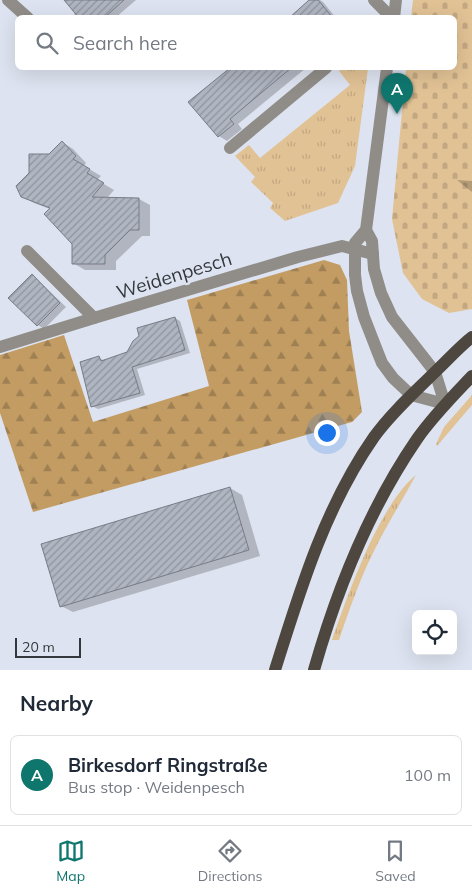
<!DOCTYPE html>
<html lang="en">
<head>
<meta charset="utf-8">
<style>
  body { margin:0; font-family:Mulish,sans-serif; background:#f2f2f3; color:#1f2937 }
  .controls { position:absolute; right:15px; bottom:15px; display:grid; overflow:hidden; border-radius:8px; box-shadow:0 5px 20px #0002 }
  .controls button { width:45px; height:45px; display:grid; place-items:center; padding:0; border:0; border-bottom:1px solid #e0e1e3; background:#fff; color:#1f2937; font:25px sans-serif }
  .scale { position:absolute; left:15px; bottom:12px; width:66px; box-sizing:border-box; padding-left:5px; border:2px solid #34373c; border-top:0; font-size:14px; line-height:18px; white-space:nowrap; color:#34373c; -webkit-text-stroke:4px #dde3f0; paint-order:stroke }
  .you { position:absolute; left:326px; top:432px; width:18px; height:18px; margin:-12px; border:4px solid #fff; border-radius:50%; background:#1a73e8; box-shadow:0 0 0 8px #1a73e833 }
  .badge { display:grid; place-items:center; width:32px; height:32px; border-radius:50%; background:#0f766e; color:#fff; font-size:16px; font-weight:700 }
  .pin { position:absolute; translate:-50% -41px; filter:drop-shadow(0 1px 2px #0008) }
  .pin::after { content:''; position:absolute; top:26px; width:18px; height:15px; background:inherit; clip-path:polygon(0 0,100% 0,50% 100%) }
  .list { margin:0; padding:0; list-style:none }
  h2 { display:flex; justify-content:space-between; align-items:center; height:65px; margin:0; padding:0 20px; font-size:21px }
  h2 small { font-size:16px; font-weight:400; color:#747a83 }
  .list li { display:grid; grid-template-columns:32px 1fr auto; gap:15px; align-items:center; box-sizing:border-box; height:80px; margin:0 10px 10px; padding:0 10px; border:1px solid #e0e1e3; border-radius:8px }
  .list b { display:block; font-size:19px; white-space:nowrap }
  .list p { margin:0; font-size:16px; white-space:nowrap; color:#747a83 }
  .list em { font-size:16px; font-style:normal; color:#747a83 }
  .icon { flex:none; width:28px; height:28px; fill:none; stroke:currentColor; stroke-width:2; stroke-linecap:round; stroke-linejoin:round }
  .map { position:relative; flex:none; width:472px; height:670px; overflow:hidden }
  .search { position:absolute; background:#fff; box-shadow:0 5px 20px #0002; left:15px; right:15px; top:15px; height:55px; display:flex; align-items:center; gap:12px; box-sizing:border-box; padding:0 18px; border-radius:8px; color:#747a83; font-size:19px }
  .sheet { height:155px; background:#fff }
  nav { display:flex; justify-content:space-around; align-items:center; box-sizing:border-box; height:70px; border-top:1px solid #e0e1e3; background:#fff; font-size:14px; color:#747a83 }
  nav a { display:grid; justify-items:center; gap:2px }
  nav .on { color:#0f766e }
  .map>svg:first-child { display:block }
  .grass { fill:url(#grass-tufts) }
  .forest { fill:url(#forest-firs) }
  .cemetery { fill:url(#cemetery-stones) }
  .shadow { fill:#0003 }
  .building { fill:url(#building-hatch); stroke:#777c87 }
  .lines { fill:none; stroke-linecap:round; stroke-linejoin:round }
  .minor { stroke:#908d88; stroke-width:12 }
  .major { stroke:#4d473f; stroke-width:12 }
  .labels { text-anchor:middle; stroke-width:5; stroke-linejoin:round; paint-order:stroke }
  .street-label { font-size:19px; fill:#34373c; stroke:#dde3f0 }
</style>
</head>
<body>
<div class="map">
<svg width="472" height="670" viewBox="0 0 472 670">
  <defs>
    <pattern id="grass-tufts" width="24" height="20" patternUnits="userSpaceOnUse" patternTransform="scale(1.25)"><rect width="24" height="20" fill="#e1c295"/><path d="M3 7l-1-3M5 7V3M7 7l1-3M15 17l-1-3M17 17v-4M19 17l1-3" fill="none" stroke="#c2a781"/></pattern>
    <pattern id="forest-firs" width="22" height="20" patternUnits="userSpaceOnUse" patternTransform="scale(1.25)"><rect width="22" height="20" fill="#c39c63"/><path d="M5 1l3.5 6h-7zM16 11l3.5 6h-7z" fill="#9f8053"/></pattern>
    <pattern id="cemetery-stones" width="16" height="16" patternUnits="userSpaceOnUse" patternTransform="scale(1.25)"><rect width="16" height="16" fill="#e1c295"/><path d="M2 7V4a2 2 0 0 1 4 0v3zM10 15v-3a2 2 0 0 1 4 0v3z" fill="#c2a781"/></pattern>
    <pattern id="building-hatch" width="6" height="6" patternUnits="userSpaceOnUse" patternTransform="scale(1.25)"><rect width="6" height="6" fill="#afb5c1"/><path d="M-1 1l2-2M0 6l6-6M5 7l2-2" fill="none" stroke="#8f949e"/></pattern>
  </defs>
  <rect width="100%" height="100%" fill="#dde3f0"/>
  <g class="grass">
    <polygon points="343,68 368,68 355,166 338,203 285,221 270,208 273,203 251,182 255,177 235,156 249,145 260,158 350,85 339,71"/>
    <polygon points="472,395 472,405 437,446 436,444 444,427"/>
    <path d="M 416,475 C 402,501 386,526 373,553 C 359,581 349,611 339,640 L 332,640 C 348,594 379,505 416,475 Z"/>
  </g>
  <polygon class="forest" points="324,260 340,265 347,280 349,331 362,412 352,422 33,512 0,413 0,355 64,335 93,422 209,386 187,300"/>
  <polygon class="cemetery" points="413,0 472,0 472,309 449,313 422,299 403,273 392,219 406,68 454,68 454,18 411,17"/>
  <g class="shadow">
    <polygon points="66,0 136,0 115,18 77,18 74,14 76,12"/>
    <polygon points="311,0 320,0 323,2 336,18 291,18"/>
    <polygon points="232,68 306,68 238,124 242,129 227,141 219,136 190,103"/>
    <polygon points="62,142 73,149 86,163 84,166 101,176 97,180 114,190 107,198 139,199 150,205 150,236 142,236 116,261 116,270 85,270 73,263 73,243 50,209 34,203 22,196 49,155"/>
    <polygon points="457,180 472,181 472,192"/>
    <polygon points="32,276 38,280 66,307 44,329 38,325 10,298"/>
    <polygon points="175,318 180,321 190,353 137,369 145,395 98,409 92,406 99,358 105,361 128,353 141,336"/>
    <polygon points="230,488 242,495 260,556 73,612 61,606"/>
  </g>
  <g class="building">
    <polygon points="64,0 124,0 104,18 79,18"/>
    <polygon points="309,0 318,0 333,18 289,18"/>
    <polygon points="230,68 291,68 230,119 234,124 218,137 188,102"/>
    <polygon points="62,141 76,156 73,159 90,169 87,173 104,183 92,197 139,198 139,230 130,230 105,255 105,264 72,264 72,244 44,214 50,208 21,197 16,186 29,173 29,154 49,154"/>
    <polygon points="32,274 60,303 37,326 8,298"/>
    <polygon points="175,317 185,350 132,367 140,393 91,407 80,362 99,356 101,361 127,352 133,341 139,336 137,328"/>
    <polygon points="230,487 249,550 60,607 41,544"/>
  </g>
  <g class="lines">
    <g class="minor">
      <polyline points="8,0 28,18"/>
      <polyline points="374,0 392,18"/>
      <polyline points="394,18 396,0"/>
      <polyline points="387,68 366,230 355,243 355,275 357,291 364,317 378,353 382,363 393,378 411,395 445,404"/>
      <polyline points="230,148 326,68"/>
      <polyline points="366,230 372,241 374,269 381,293 392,317 435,372 445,404"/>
      <polyline points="27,251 94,318 298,257 342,246 373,254"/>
      <polyline points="0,347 94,318"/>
    </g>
    <g class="major">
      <path d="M 275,670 C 300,590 325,507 374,437 C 392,412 415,392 436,371 C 448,360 459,347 472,337"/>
      <path d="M 314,670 C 337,589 369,509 417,439 C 433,416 453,396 472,376"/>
    </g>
  </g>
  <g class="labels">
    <g class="street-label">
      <text transform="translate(174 275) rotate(-17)" y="7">Weidenpesch</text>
    </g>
  </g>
</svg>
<div class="controls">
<button><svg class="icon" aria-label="locate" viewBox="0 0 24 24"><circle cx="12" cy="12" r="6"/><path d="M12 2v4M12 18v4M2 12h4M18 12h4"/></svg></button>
</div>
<div class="scale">20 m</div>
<div class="you"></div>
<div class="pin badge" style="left:397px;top:114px">A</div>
<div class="search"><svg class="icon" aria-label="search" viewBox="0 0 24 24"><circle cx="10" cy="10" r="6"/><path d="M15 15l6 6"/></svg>Search here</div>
</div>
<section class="sheet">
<h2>Nearby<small></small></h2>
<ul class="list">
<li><span class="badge">A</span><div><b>Birkesdorf Ringstraße</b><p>Bus stop · Weidenpesch</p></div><em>100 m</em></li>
</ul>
</section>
<nav>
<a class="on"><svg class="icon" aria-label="map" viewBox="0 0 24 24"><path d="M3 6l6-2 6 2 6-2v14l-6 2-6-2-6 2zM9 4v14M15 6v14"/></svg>Map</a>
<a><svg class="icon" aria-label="directions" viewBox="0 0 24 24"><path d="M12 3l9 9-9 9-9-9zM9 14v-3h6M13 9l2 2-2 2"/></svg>Directions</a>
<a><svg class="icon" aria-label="saved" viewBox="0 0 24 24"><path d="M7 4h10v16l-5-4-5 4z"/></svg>Saved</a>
</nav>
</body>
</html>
